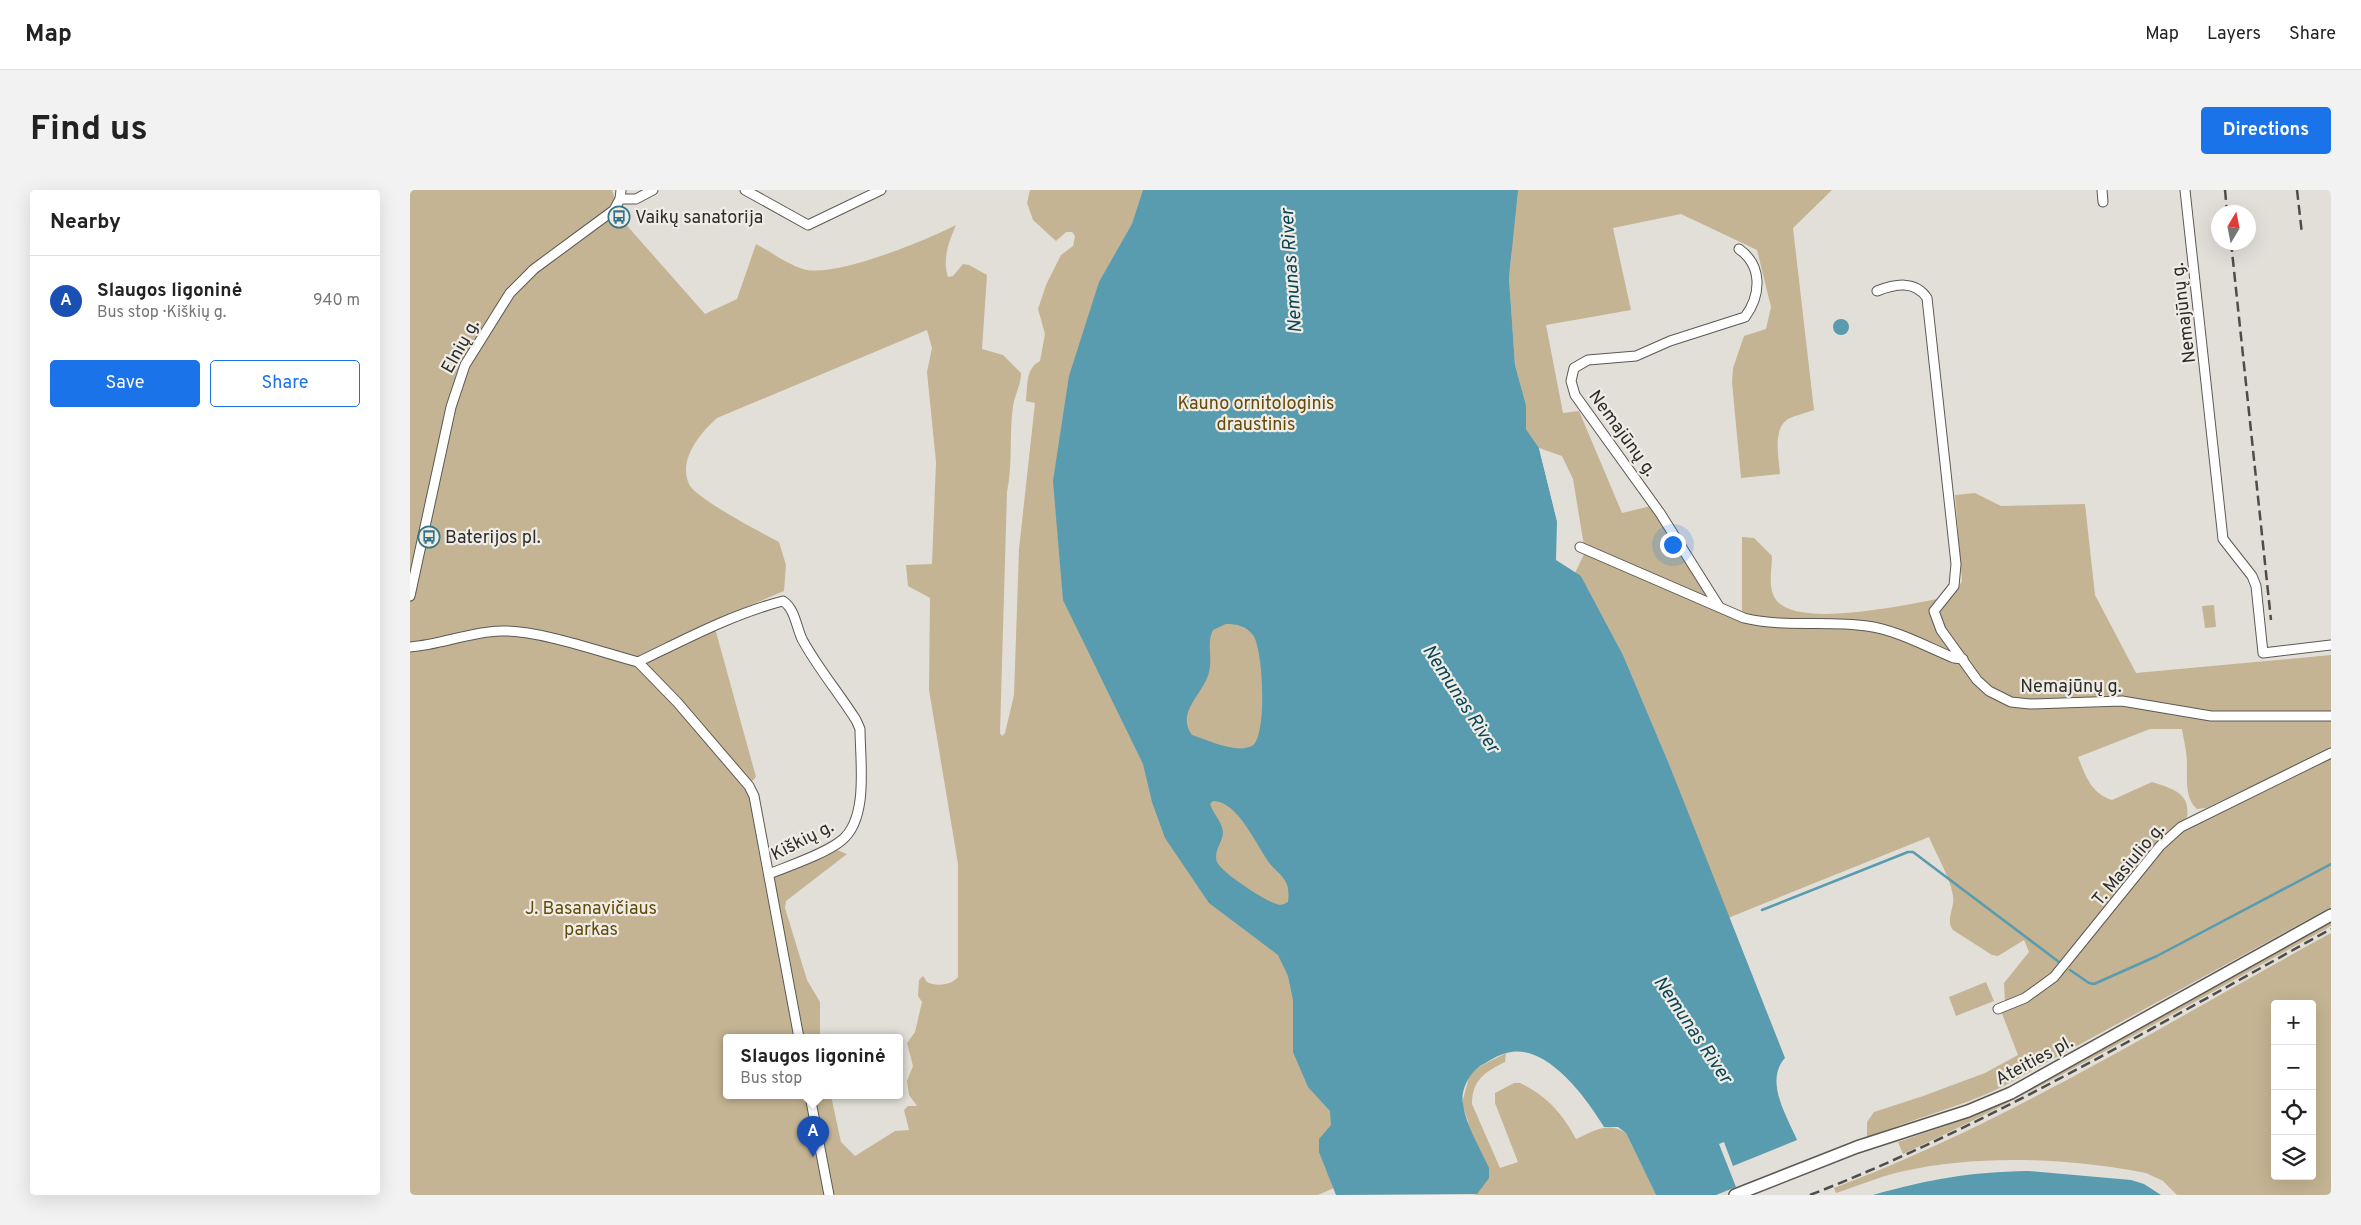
<!DOCTYPE html>
<html lang="en">
<head>
<meta charset="utf-8">
<style>
  body { margin:0; font-family:Overpass,sans-serif; background:#f2f2f2; color:#222 }
  .controls { position:absolute; right:15px; bottom:15px; display:grid; overflow:hidden; border-radius:5px; box-shadow:0 5px 20px #0002 }
  .controls button { width:45px; height:45px; display:grid; place-items:center; padding:0; border:0; border-bottom:1px solid #e0e0e0; background:#fff; color:#222; font:25px sans-serif }
  .compass { position:absolute; left:1801px; top:15px; width:45px; height:45px; border-radius:50%; background:#fff; box-shadow:0 5px 20px #0002; rotate:10deg }
  .you { position:absolute; left:1262px; top:354px; width:18px; height:18px; margin:-12px; border:4px solid #fff; border-radius:50%; background:#1a73e8; box-shadow:0 0 0 8px #1a73e833 }
  .badge { display:grid; place-items:center; width:32px; height:32px; border-radius:50%; background:#1a73e8; color:#fff; font-size:16px; font-weight:700 }
  .pin { position:absolute; translate:-50% -41px; filter:drop-shadow(0 1px 2px #0008) }
  .pin::after { content:''; position:absolute; top:26px; width:18px; height:15px; background:inherit; clip-path:polygon(0 0,100% 0,50% 100%) }
  .popup { position:absolute; left:313px; top:844px; width:180px; height:65px; box-sizing:border-box; display:grid; place-content:center; border-radius:5px; background:#fff; filter:drop-shadow(0 1px 4px #0005); font-size:16px; white-space:nowrap; color:#767676 }
  .popup b { font-size:19px; color:#222 }
  .popup::after { content:''; position:absolute; left:50%; top:100%; margin-left:-10px; border:10px solid transparent; border-top-color:#fff }
  .list { margin:0; padding:0; list-style:none }
  h2 { display:flex; justify-content:space-between; align-items:center; height:65px; margin:0; padding:0 20px; font-size:21px }
  h2 small { font-size:16px; font-weight:400; color:#767676 }
  .list li { display:grid; grid-template-columns:32px 1fr auto; gap:15px; align-items:center; box-sizing:border-box; height:90px; padding:0 20px; border-top:1px solid #e0e0e0 }
  .list b { display:block; font-size:19px; white-space:nowrap }
  .list p { margin:0; font-size:16px; white-space:nowrap; color:#767676 }
  .list em { font-size:16px; font-style:normal; color:#767676 }
  .actions { display:flex; gap:10px; padding:15px 20px }
  .actions a { flex:1; padding:11px 0; border:1px solid #1a73e8; border-radius:5px; text-align:center; font-size:18px; color:#1a73e8 }
  .actions .main { background:#1a73e8; color:#fff }
  .icon { flex:none; width:28px; height:28px; fill:none; stroke:currentColor; stroke-width:2; stroke-linecap:round; stroke-linejoin:round }
  .map { position:relative; flex:none; width:1921px; height:1005px; overflow:hidden; border-radius:5px }
  header { display:flex; align-items:center; gap:30px; box-sizing:border-box; height:70px; padding:0 25px; background:#fff; border-bottom:1px solid #e0e0e0 }
  header strong { font-size:24px }
  nav { display:flex; gap:28px; margin-inline-start:auto; font-size:18px }
  .intro { display:flex; align-items:center; justify-content:space-between; box-sizing:border-box; height:120px; padding:0 30px }
  h1 { margin:0; font-size:35px }
  .button { padding:12px 22px; border-radius:5px; background:#1a73e8; color:#fff; font-size:18px; font-weight:700 }
  main { display:flex; gap:30px; padding:0 30px }
  aside { flex:1; background:#fff; border-radius:5px; box-shadow:0 5px 20px #0002 }
  .map>svg:first-child { display:block }
  .green { fill:#c4b493; fill-rule:evenodd }
  .water { fill:#599baf; fill-rule:evenodd }
  .pier { fill:#e2dfd9 }
  .lines { fill:none; stroke-linecap:round; stroke-linejoin:round }
  .stream { stroke:#599baf; stroke-width:2.5 }
  .minor-casing { stroke:#5c5954; stroke-width:11 }
  .major-casing { stroke:#5c5954; stroke-width:14 }
  .minor { stroke:#fff; stroke-width:9 }
  .major { stroke:#fff; stroke-width:11 }
  .rail { stroke:#4f4d4b; stroke-width:2.5; stroke-dasharray:10 5; stroke-linecap:butt }
  .labels { text-anchor:middle; stroke-width:4.5; stroke-linejoin:round; paint-order:stroke }
  .poi-label { font-size:18px; fill:#2d2c2a; stroke:#efece6; text-anchor:start }
  .street-label { font-size:18px; fill:#2d2c2a; stroke:#efece6 }
  .park-label { font-size:18px; fill:#634b09; stroke:#efece6 }
  .water-label { font-size:19px; font-style:italic; fill:#094555; stroke:#efece6 }
</style>
</head>
<body>
<header>
<strong>Map</strong>
<nav><a>Map</a><a>Layers</a><a>Share</a></nav>
</header>
<div class="intro"><h1>Find us</h1><a class="button">Directions</a></div>
<main>
<aside>
<h2>Nearby<small></small></h2>
<ul class="list">
<li><span class="badge" style="background:#1a4fb4">A</span><div><b>Slaugos ligoninė</b><p>Bus stop · Kiškių g.</p></div><em>940 m</em></li>
</ul>
<div class="actions"><a class="main">Save</a><a>Share</a></div>
</aside>
<div class="map">
<svg width="1921" height="1005" viewBox="0 0 1921 1005">
  <rect width="100%" height="100%" fill="#e2dfd9"/>
  <g class="green">
    <path d="M 0,0 L 202,0 L 212,30 L 295,124 L 327,109 L 346,54 C 361,62 377,74 393,79 C 423,89 517,50 546,35 C 539,51 532,70 538,87 L 543,86 L 553,74 L 559,75 L 577,85 L 572,159 L 593,165 L 611,183 C 611,195 605,204 603,216 C 599,245 603,273 597,302 L 590,543 L 592,546 L 595,543 L 604,505 L 609,359 L 625,213 L 616,211 C 618,195 615,179 630,171 L 635,144 L 628,119 L 636,95 L 651,65 L 663,56 L 665,46 L 662,42 L 656,42 L 646,51 L 623,30 L 617,13 L 620,0 L 1422,0 L 1383,38 L 1404,220 C 1396,223 1386,225 1378,229 C 1362,239 1369,268 1370,284 L 1331,288 L 1322,192 L 1323,178 L 1334,146 L 1356,139 L 1361,117 L 1347,60 L 1271,24 L 1203,38 L 1221,120 L 1136,135 L 1153,223 L 1169,221 L 1212,323 L 1241,316 L 1307,420 L 1332,433 L 1332,347 L 1344,348 L 1362,366 C 1362,380 1357,399 1367,411 C 1391,440 1508,412 1543,406 L 1552,391 L 1545,305 L 1565,303 L 1591,316 L 1675,314 L 1685,405 L 1726,483 L 1921,465 L 1921,522 L 1806,523 L 1775,520 L 1774,527 L 1799,529 L 1921,530 L 1921,558 L 1796,618 L 1787,619 C 1772,607 1779,579 1776,562 C 1775,554 1773,546 1772,539 L 1740,539 L 1668,567 C 1676,587 1681,603 1702,610 L 1742,592 C 1760,598 1781,602 1777,627 C 1743,657 1717,693 1688,728 C 1661,762 1639,796 1595,811 L 1594,793 L 1619,762 L 1614,750 L 1588,766 L 1582,765 L 1543,740 C 1535,730 1545,718 1543,706 C 1541,689 1526,664 1519,647 L 1318,728 L 1259,574 L 1213,465 L 1171,386 L 1165,383 L 1175,362 L 1163,289 L 1152,266 L 1129,258 L 1116,239 L 1116,215 L 1105,175 L 1099,88 L 1102,60 L 920,989 L 924,998 L 908,1005 L 425,1005 L 422,1000 L 405,906 L 421,906 L 431,952 L 445,966 L 485,941 L 499,940 L 494,920 L 498,916 L 507,916 L 499,905 L 497,891 L 503,876 L 497,853 L 505,842 L 512,812 L 508,806 L 509,790 L 513,786 L 517,792 C 526,797 542,795 548,787 L 548,674 L 519,500 L 520,408 L 498,396 L 496,375 L 522,374 L 526,272 L 517,182 L 522,158 L 517,140 L 307,228 C 290,243 268,270 279,294 C 285,308 352,343 369,352 L 376,375 L 374,401 L 303,431 L 346,587 L 336,598 L 340,609 L 386,848 L 317,848 L 317,906 L 397,906 L 417,1005 L 0,1005 Z"/>
    <polygon points="1804,415 1806,437 1795,438 1792,416"/>
    <path d="M 1921,568 L 1921,717 L 1592,897 C 1548,918 1501,929 1457,948 L 1457,932 L 1464,922 L 1513,906 L 1575,883 L 1608,865 L 1591,821 L 1625,806 L 1643,794 L 1765,646 L 1785,633 Z"/>
    <polygon points="427,660 437,664 376,711 375,718 397,790 410,812 410,848 394,848 362,687"/>
    <path d="M 1921,731 L 1921,736 C 1779,814 1640,896 1493,964 L 1488,952 L 1547,932 L 1597,909 L 1667,873 Z"/>
    <path d="M 1921,743 L 1921,1005 L 1767,1005 L 1753,991 L 1736,983 C 1662,968 1568,964 1494,981 C 1471,986 1448,996 1426,1003 L 1424,998 C 1599,932 1758,832 1921,743 ZM 1865,814 L 1902,814 L 1902,986 L 1865,986 Z"/>
    <polygon points="1576,792 1584,811 1546,826 1539,807"/>
    <path d="M 1096,863 L 1095,872 C 1075,882 1062,890 1062,914 L 1090,978 L 1108,972 L 1085,913 L 1085,903 L 1104,893 L 1110,893 C 1137,906 1152,923 1166,949 C 1184,941 1198,931 1216,943 L 1246,1005 L 1063,1005 L 1067,1004 L 1058,931 L 1052,913 L 1059,887 L 1065,879 Z"/>
  </g>
  <g class="water">
    <path d="M 733,0 L 1108,0 L 1099,88 L 1105,175 L 1116,215 L 1116,239 L 1129,258 L 1147,331 L 1146,370 L 1171,386 L 1213,465 L 1259,574 L 1375,868 C 1354,891 1377,926 1387,950 L 1323,976 L 1314,952 L 1309,954 L 1326,997 L 1306,1005 L 1246,1005 L 1216,943 L 1208,937 L 1194,937 C 1177,909 1136,851 1096,863 C 1088,865 1079,871 1072,875 C 1060,881 1050,901 1053,914 C 1056,936 1070,958 1079,978 L 1079,988 L 1067,1004 L 926,1005 L 909,962 L 909,949 L 921,935 L 920,921 L 898,897 L 883,862 L 883,810 L 878,786 L 868,765 L 799,713 L 755,648 L 742,612 L 733,574 L 653,410 L 643,291 L 659,186 L 689,92 L 722,34 ZM 816,434 C 827,434 836,436 843,445 C 854,460 857,549 842,556 C 826,564 798,550 782,545 C 765,522 794,504 799,482 C 803,467 796,454 803,440 ZM 803,611 C 829,611 847,658 861,675 C 865,680 871,684 874,689 C 879,695 879,705 878,712 C 874,714 871,716 867,714 C 855,711 812,683 807,672 C 803,661 813,652 813,642 C 812,631 803,624 800,614 Z"/>
    <circle cx="1431" cy="137" r="8"/>
    <path d="M 1618,981 L 1721,990 L 1734,994 L 1751,1005 L 1463,1005 C 1519,989 1560,982 1618,981 Z"/>
  </g>
  <polygon class="pier" points="1129,258 1132,259 1149,331 1150,358 1148,357 1147,331"/>
  <g class="lines">
    <g class="stream">
      <polyline points="1352,720 1498,662 1503,662 1649,772"/>
      <polyline points="1660,780 1679,793 1684,794 1747,766 1921,674"/>
    </g>
    <g class="minor-casing">
      <g id="minor">
        <polyline points="335,0 398,35 471,0"/>
        <polyline points="1692,0 1693,12"/>
        <polyline points="1775,0 1813,349 1842,386 1846,396 1853,463 1921,455"/>
        <polyline points="210,9 226,9 243,0"/>
        <path d="M 1467,101 C 1485,94 1505,90 1517,108 L 1546,374 L 1544,396 L 1524,421 L 1531,440 L 1567,490 L 1579,501 L 1601,512 L 1620,514 L 1712,511 L 1801,526 L 1921,526"/>
        <path d="M 1170,357 L 1334,428 C 1375,438 1416,430 1457,436 C 1487,440 1517,457 1544,468 L 1553,469"/>
        <polyline points="0,406 41,217 55,175 100,103 124,79 204,20 210,9 211,0"/>
        <path d="M 1308,415 L 1250,323 L 1165,205 L 1161,191 L 1164,178 L 1178,170 L 1226,166 L 1260,151 L 1335,127 C 1351,105 1353,76 1329,59"/>
        <path d="M 0,457 C 30,455 59,442 90,441 C 126,439 191,462 228,472 C 274,450 322,424 373,411 C 385,419 386,436 392,449 C 407,477 429,503 446,530 L 450,539 C 450,570 459,628 432,650 C 417,663 379,676 359,684"/>
        <polyline points="228,472 267,512 339,596 344,606 389,848"/>
        <polyline points="1588,819 1615,808 1644,787 1750,656 1771,637 1921,563"/>
        <polyline points="400,906 419,1005"/>
      </g>
    </g>
    <g class="major-casing">
      <polyline id="major" points="1325,1005 1447,957 1558,921 1601,903 1921,725"/>
    </g>
    <use href="#minor" class="minor"/>
    <use href="#major" class="major"/>
    <g class="rail">
      <polyline points="1815,0 1817,22"/>
      <polyline points="1887,0 1892,44"/>
      <polyline points="1821,52 1861,430"/>
      <path d="M 1400,1005 C 1582,934 1750,833 1921,739"/>
    </g>
  </g>
  <defs>
    <g id="bus-ring" transform="scale(1.125)"><circle r="9.5" fill="#efece6" stroke="#347588" stroke-width="1.5"/><path d="M-5-6H5V4H4V6H2V4H-2V6H-4V4H-5ZM-3.5-4V0h7V-4ZM-3.5 1.2v1.5H-2V1.2ZM2 1.2v1.5H3.5V1.2Z" fill="#347588"/></g>
  </defs>
  <g fill-rule="evenodd">
    <use href="#bus-ring" x="209" y="27"/>
    <use href="#bus-ring" x="19" y="347"/>
  </g>
  <g class="labels">
    <g class="poi-label">
      <text x="225" y="33">Vaikų sanatorija</text>
      <text x="35" y="353">Baterijos pl.</text>
    </g>
    <g class="street-label">
      <text transform="translate(1773 123) rotate(-97)" y="6">Nemajūnų g.</text>
      <text transform="translate(50 156) rotate(-61)" y="6">Elnių g.</text>
      <text transform="translate(1213 243) rotate(54)" y="6">Nemajūnų g.</text>
      <text x="1661" y="502">Nemajūnų g.</text>
      <text transform="translate(392 650) rotate(-27)" y="6">Kiškių g.</text>
      <text transform="translate(1718 674) rotate(-50)" y="6">T. Masiulio g.</text>
      <text transform="translate(1624 870) rotate(-28)" y="6">Ateities pl.</text>
    </g>
    <g class="park-label">
      <text x="846" y="219">Kauno ornitologinis<tspan x="846" dy="21">draustinis</tspan></text>
      <text x="181" y="724">J. Basanavičiaus<tspan x="181" dy="21">parkas</tspan></text>
    </g>
    <g class="water-label">
      <text transform="translate(880 81) rotate(-94)" y="7">Nemunas River</text>
      <text transform="translate(1052 508) rotate(57)" y="7">Nemunas River</text>
      <text transform="translate(1284 839) rotate(56)" y="7">Nemunas River</text>
    </g>
  </g>
</svg>
<div class="controls">
<button>+</button>
<button>−</button>
<button><svg class="icon" aria-label="locate" viewBox="0 0 24 24"><circle cx="12" cy="12" r="6"/><path d="M12 2v4M12 18v4M2 12h4M18 12h4"/></svg></button>
<button><svg class="icon" aria-label="layers" viewBox="0 0 24 24"><path d="M12 4l9 5-9 5-9-5zM3 14l9 5 9-5"/></svg></button>
</div>
<svg class="compass" viewBox="-18 -18 36 36"><path d="M0-13l5 13h-10z" fill="#e53935"/><path d="M0 13l5-13h-10z" fill="#767676"/></svg>
<div class="you"></div>
<div class="pin badge" style="left:403px;top:967px;background:#1a4fb4">A</div>
<div class="popup"><b>Slaugos ligoninė</b>Bus stop</div>
</div>
</main>
</body>
</html>
